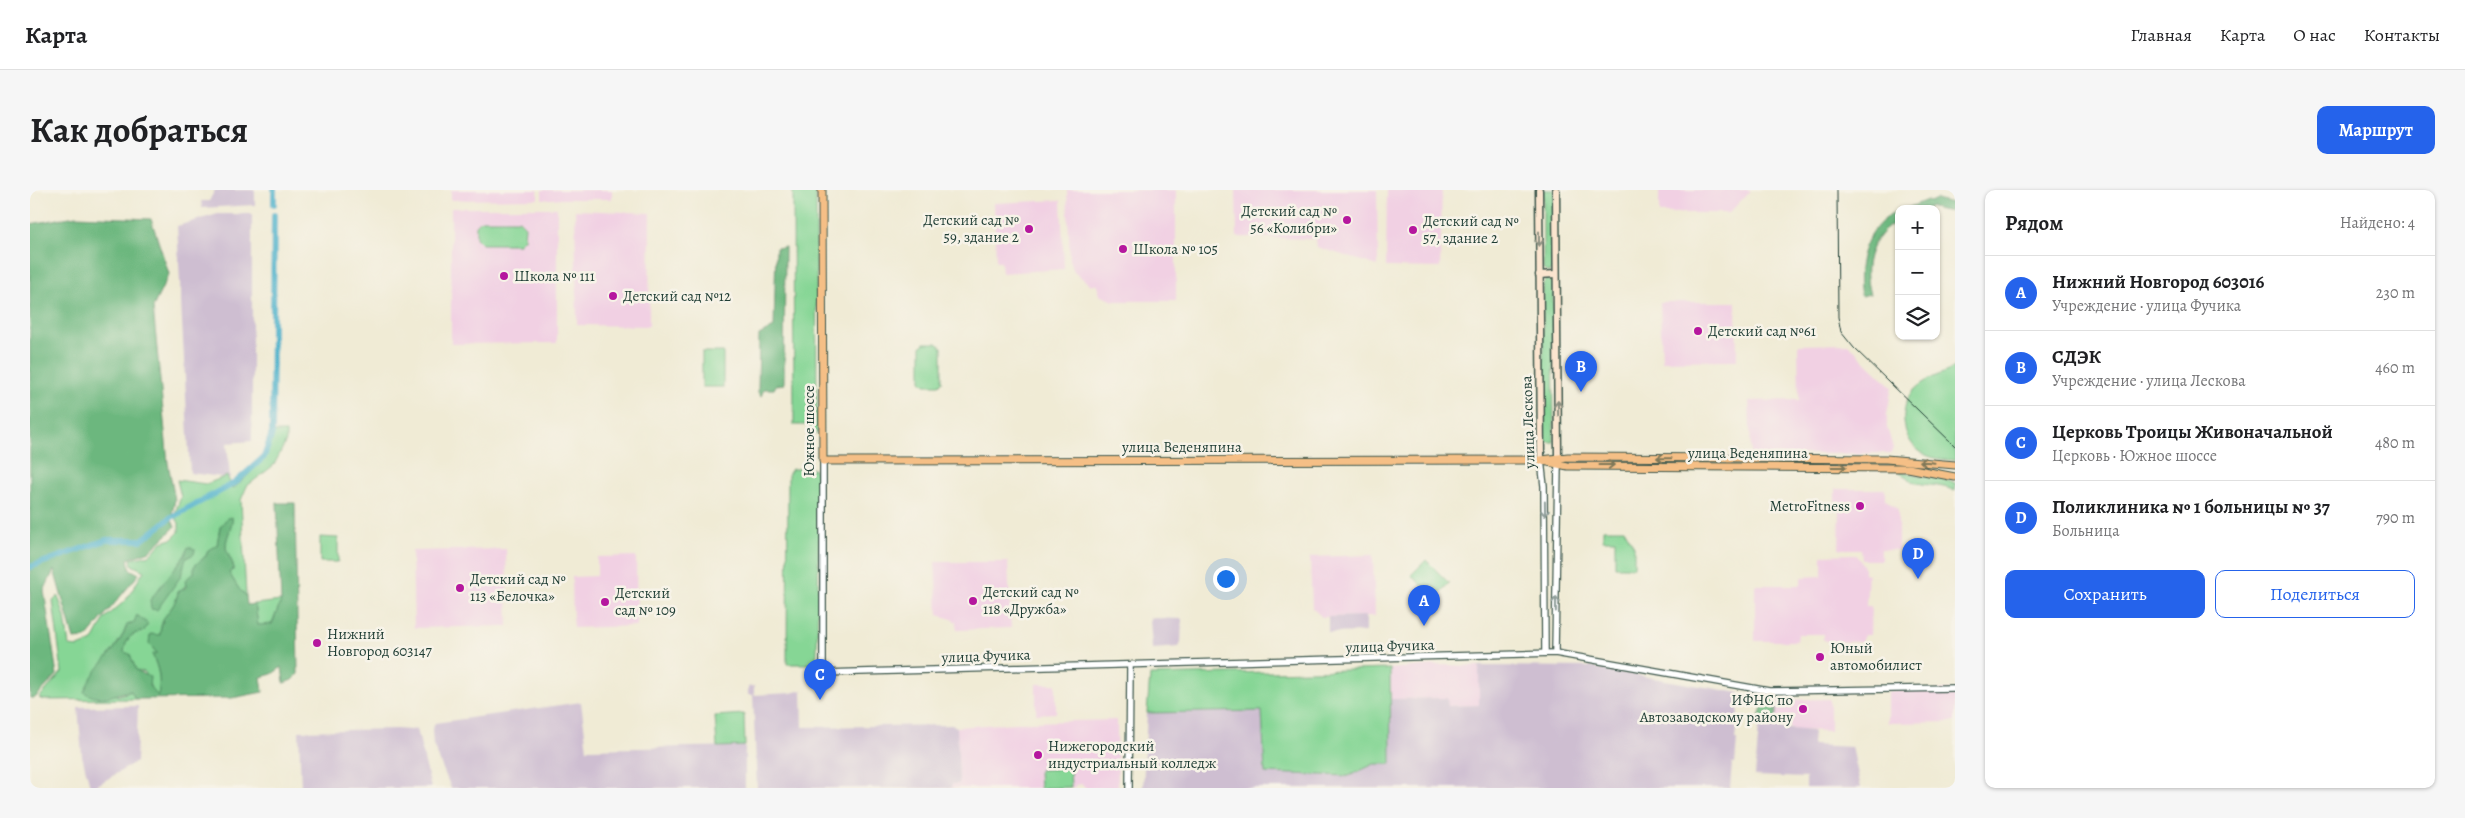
<!DOCTYPE html>
<html lang="ru">
<head>
<meta charset="utf-8">
<style>
  body { margin:0; font-family:Alegreya,serif; background:#f6f6f6; color:#202124 }
  .controls { position:absolute; right:15px; top:15px; display:grid; overflow:hidden; border-radius:10px; box-shadow:0 1px 4px #0004 }
  .controls button { width:45px; height:45px; display:grid; place-items:center; padding:0; border:0; border-bottom:1px solid #e0e0e0; background:#fff; color:#202124; font:25px sans-serif }
  .you { position:absolute; left:1195px; top:388px; width:18px; height:18px; margin:-12px; border:4px solid #fff; border-radius:50%; background:#1a73e8; box-shadow:0 0 0 8px #1a73e833 }
  .badge { display:grid; place-items:center; width:32px; height:32px; border-radius:50%; background:#2563eb; color:#fff; font-size:16px; font-weight:700 }
  .pin { position:absolute; translate:-50% -41px; filter:drop-shadow(0 1px 2px #0008) }
  .pin::after { content:''; position:absolute; top:26px; width:18px; height:15px; background:inherit; clip-path:polygon(0 0,100% 0,50% 100%) }
  .list { margin:0; padding:0; list-style:none }
  h2 { display:flex; justify-content:space-between; align-items:center; height:65px; margin:0; padding:0 20px; font-size:21px }
  h2 small { font-size:16px; font-weight:400; color:#757577 }
  .list li { display:grid; grid-template-columns:32px 1fr auto; gap:15px; align-items:center; box-sizing:border-box; height:75px; padding:0 20px; border-top:1px solid #e0e0e0 }
  .list b { display:block; font-size:19px; white-space:nowrap }
  .list p { margin:0; font-size:16px; white-space:nowrap; color:#757577 }
  .list em { font-size:16px; font-style:normal; color:#757577 }
  .actions { display:flex; gap:10px; padding:15px 20px }
  .actions a { flex:1; padding:11px 0; border:1px solid #2563eb; border-radius:10px; text-align:center; font-size:18px; color:#2563eb }
  .actions .main { background:#2563eb; color:#fff }
  .icon { flex:none; width:28px; height:28px; fill:none; stroke:currentColor; stroke-width:2; stroke-linecap:round; stroke-linejoin:round }
  .map { position:relative; flex:none; width:1925px; height:598px; overflow:hidden; border-radius:10px }
  header { display:flex; align-items:center; gap:30px; box-sizing:border-box; height:70px; padding:0 25px; background:#fff; border-bottom:1px solid #e0e0e0 }
  header strong { font-size:24px }
  nav { display:flex; gap:28px; margin-inline-start:auto; font-size:18px }
  .intro { display:flex; align-items:center; justify-content:space-between; box-sizing:border-box; height:120px; padding:0 30px }
  h1 { margin:0; font-size:35px }
  .button { padding:12px 22px; border-radius:10px; background:#2563eb; color:#fff; font-size:18px; font-weight:700 }
  main { display:flex; gap:30px; padding:0 30px }
  aside { flex:1; background:#fff; border-radius:10px; box-shadow:0 1px 4px #0004 }
  .map>svg:first-child { display:block }
  .built { fill:#f1d0e3 }
  .industrial { fill:#cebed1 }
  .green { fill:#86d695; stroke:#528a64 }
  .forest { fill:#6cb77e; stroke:#467a59 }
  .lines { fill:none; stroke-linecap:round; stroke-linejoin:round }
  .canal { stroke:#4cb1cb; stroke-width:6 }
  .tertiary-casing { stroke:#3e574c; stroke-width:8 }
  .secondary-casing { stroke:#3e574c; stroke-width:9 }
  .primary-casing { stroke:#3e574c; stroke-width:9 }
  .tertiary { stroke:#fff; stroke-width:5.5 }
  .secondary { stroke:#fbe5cf; stroke-width:6 }
  .primary { stroke:#f5bf86; stroke-width:7 }
  .tram { stroke:#1f3d34; stroke-width:1 }
  .oneway { stroke:#8d9182 }
  .oneway2 { stroke:#7f7859 }
  .oneway3 { stroke:#8f9e9a }
  .poi-dot { fill:#b5179e; stroke:#f7f3e8; stroke-width:2 }
  .labels { text-anchor:middle; stroke-width:5; stroke-linejoin:round; paint-order:stroke }
  .poi-label { font-size:15px; fill:#1f3d34; stroke:#f7f3e8; text-anchor:start }
  .street-label { font-size:15px; fill:#1f3d34; stroke:#f7f3e8 }
</style>
</head>
<body>
<header>
<strong>Карта</strong>
<nav><a>Главная</a><a>Карта</a><a>О нас</a><a>Контакты</a></nav>
</header>
<div class="intro"><h1>Как добраться</h1><a class="button">Маршрут</a></div>
<main>
<div class="map">
<svg width="1925" height="598" viewBox="0 0 1925 598">
  <rect width="100%" height="100%" fill="#f7f3e8"/>
  <filter id="ink" filterUnits="userSpaceOnUse"><feTurbulence type="fractalNoise" baseFrequency=".02" numOctaves="2"/><feDisplacementMap in="SourceGraphic" scale="10" xChannelSelector="R" yChannelSelector="G"/><feConvolveMatrix kernelMatrix="1 2 1 2 8 2 1 2 1" color-interpolation-filters="sRGB"/></filter>
  <filter id="wash" filterUnits="userSpaceOnUse"><feTurbulence type="fractalNoise" baseFrequency=".0096" numOctaves="4" result="noise"/><feDisplacementMap in="SourceGraphic" scale="20" xChannelSelector="R" yChannelSelector="G"/><feGaussianBlur stdDeviation="1.12" result="paint"/><feColorMatrix in="noise" values="0 0 0 0 0 0 0 0 0 0 0 0 0 0 0 0 0 1.4 0 .05"/><feComposite in="paint" operator="in"/></filter>
  <g filter="url(#wash)">
    <rect width="100%" height="100%" fill="#f0ebd5"/>
    <g class="built">
      <polygon points="421,0 508,0 508,9 421,10"/>
      <rect x="512" y="0" width="70" height="9"/>
      <polygon points="1037,0 1146,0 1146,111 1084,111 1069,105 1068,95 1061,95 1044,82 1040,70"/>
      <polygon points="1206,0 1347,0 1348,76 1287,57 1286,49 1207,47"/>
      <polygon points="1357,0 1412,0 1410,78 1356,77"/>
      <polygon points="1629,0 1721,0 1699,23 1629,23"/>
      <polygon points="1031,10 1034,79 972,83 971,72 966,72 964,13"/>
      <polygon points="421,18 527,18 527,153 421,154"/>
      <polygon points="545,20 620,23 619,136 547,135"/>
      <polygon points="1630,112 1706,112 1707,170 1632,171"/>
      <polygon points="1818,154 1862,197 1857,224 1857,237 1863,258 1861,263 1725,265 1721,263 1719,211 1769,210 1768,155"/>
      <polygon points="1805,299 1855,299 1855,309 1868,320 1868,360 1851,359 1851,370 1832,370 1831,359 1809,359 1810,312 1805,312"/>
      <polygon points="476,359 478,436 384,438 382,361"/>
      <polygon points="1826,364 1834,377 1834,383 1838,384 1836,416 1841,416 1840,445 1834,445 1831,452 1796,451 1793,449 1793,444 1768,444 1767,451 1725,451 1725,395 1771,395 1771,387 1792,386 1792,365"/>
      <polygon points="1343,365 1345,426 1292,427 1282,418 1280,367"/>
      <polygon points="606,366 607,436 543,438 542,387 567,386 567,367"/>
      <polygon points="905,372 978,372 981,438 927,440 926,432 922,429 908,425"/>
      <polygon points="1405,475 1449,476 1450,515 1417,516 1417,508 1361,509 1360,479"/>
      <polygon points="1006,494 1026,494 1026,523 1006,524"/>
      <polygon points="1925,500 1925,532 1858,533 1858,501"/>
      <polygon points="1800,509 1800,541 1766,540 1760,538 1760,533 1752,533 1746,528 1746,510"/>
      <polygon points="1087,530 1088,598 1056,598 1052,594 1045,595 1045,597 1016,598 921,598 921,594 929,594 927,537 1000,532"/>
    </g>
    <g class="industrial">
      <polygon points="185,0 225,0 225,15 172,18 171,11 179,11"/>
      <polygon points="188,24 222,24 222,251 197,253 200,288 160,283 147,36"/>
      <polygon points="1336,426 1336,442 1298,443 1298,427"/>
      <polygon points="1120,428 1152,429 1151,453 1149,457 1122,459"/>
      <polygon points="1449,476 1560,477 1710,503 1705,550 1707,550 1705,574 1702,574 1700,598 1113,598 1117,523 1233,521 1319,586 1344,574 1361,574 1361,509 1417,508 1418,516 1449,515"/>
      <polygon points="724,496 724,505 761,503 772,500 773,537 923,535 927,537 929,594 922,594 921,598 727,598 723,505 718,505 718,497"/>
      <polygon points="551,512 557,559 715,556 715,598 421,598 403,555 402,539 405,533"/>
      <polygon points="108,516 106,572 64,597 60,596 52,566 48,517"/>
      <polygon points="1729,536 1783,541 1782,555 1822,557 1831,598 1776,598 1776,588 1725,586"/>
      <polygon points="366,539 380,540 387,539 401,598 271,598 269,541"/>
    </g>
    <g class="green">
      <polygon points="763,0 786,0 787,243 780,243 780,235 764,235"/>
      <polygon points="1513,0 1524,0 1524,76 1520,82 1516,82 1513,79"/>
      <polygon points="451,30 489,30 495,36 494,49 489,54 452,54 446,48 446,35"/>
      <polygon points="1516,89 1523,93 1524,252 1513,252 1513,94"/>
      <polygon points="894,153 907,153 912,157 912,192 909,195 895,195 891,191 891,157"/>
      <rect x="672" y="162" width="21" height="35"/>
      <path d="M 1925,178 L 1925,270 C 1915,270 1903,269 1894,264 C 1872,253 1867,218 1884,200 C 1895,189 1911,184 1925,178 Z"/>
      <path d="M 242,242 L 256,242 L 256,251 L 244,275 L 217,296 L 211,310 L 216,406 L 209,399 L 199,383 L 204,379 C 203,370 196,364 196,356 C 196,345 203,338 202,327 L 190,337 L 187,355 C 169,366 166,390 148,402 C 145,422 131,421 130,445 L 119,454 L 127,463 L 122,464 C 129,480 131,490 128,506 L 122,501 L 115,482 L 106,480 L 100,465 L 94,462 C 96,448 100,444 114,441 L 104,432 L 97,435 L 94,443 L 78,468 L 87,506 L 102,501 L 105,509 L 13,510 L 9,508 L 32,482 L 23,411 L 28,406 L 35,427 L 39,456 L 48,457 L 63,451 L 75,428 L 96,410 L 114,381 L 102,375 L 101,369 L 120,365 L 132,352 L 142,349 L 149,342 L 149,333 L 144,325 L 151,307 L 147,290 L 176,294 L 197,286 L 203,299 C 223,282 237,267 242,242 Z"/>
      <polygon points="762,279 784,279 790,288 787,462 786,471 781,474 757,474 758,285"/>
      <path d="M 1869,281 L 1923,292 L 1925,293 L 1925,301 C 1905,291 1884,300 1869,281 Z"/>
      <polygon points="1573,339 1594,339 1604,356 1604,377 1585,377 1585,350 1573,350"/>
      <polygon points="290,347 308,348 308,372 290,372"/>
      <polygon points="1396,370 1419,393 1405,408 1381,385"/>
      <polygon points="251,411 242,434 228,436 225,414"/>
      <polygon points="1360,479 1361,574 1344,574 1319,586 1235,583 1232,521 1117,523 1120,485"/>
      <polygon points="714,524 715,556 687,557 685,526"/>
      <polygon points="1040,578 1041,597 1010,598 1009,580"/>
    </g>
    <g class="forest">
      <path d="M 1906,9 L 1925,14 L 1925,23 C 1916,20 1907,21 1901,16 L 1897,19 L 1875,19 L 1897,10 L 1900,12 Z"/>
      <path d="M 1869,21 L 1869,31 C 1840,44 1831,76 1840,104 L 1831,106 C 1825,73 1836,34 1869,21 Z"/>
      <polygon points="46,26 121,29 139,84 123,117 138,273 145,310 141,328 145,337 120,361 98,369 100,379 109,384 56,448 44,449 24,380 14,401 27,485 5,508 0,508 0,34"/>
      <polygon points="755,57 754,194 746,195 744,199 734,199 731,206 728,202 729,145 744,137 746,58"/>
      <path d="M 247,313 L 265,313 L 268,484 L 262,490 L 254,493 L 252,477 L 242,484 L 231,487 L 233,502 L 202,508 L 105,509 L 101,501 C 85,503 71,514 54,502 C 64,475 89,462 97,435 L 104,432 L 107,425 L 118,434 L 114,441 C 100,444 96,448 94,462 L 100,464 L 106,480 L 120,487 L 119,496 L 128,506 C 131,489 129,479 122,464 L 127,463 L 119,454 L 120,444 L 130,445 C 131,421 145,422 148,402 L 156,397 L 155,390 L 164,383 L 164,376 L 176,366 L 178,360 L 187,355 L 190,337 L 197,328 L 202,327 C 203,338 196,345 196,356 C 196,364 203,371 204,379 L 199,383 L 209,399 L 216,406 L 217,415 L 225,414 L 228,435 L 242,434 L 251,411 Z"/>
      <polygon points="158,357 165,359 164,364 156,368 151,386 127,420 121,419 120,410 155,365"/>
      <polygon points="1746,509 1746,528 1729,528 1734,510"/>
    </g>
    <g class="lines">
      <g class="canal">
        <polyline points="244,0 244,14"/>
        <polyline points="0,377 76,350 112,350 140,328 205,293 234,267 242,243 244,25"/>
      </g>
    </g>
  </g>
  <g filter="url(#ink)">
    <g class="lines">
      <g class="tertiary-casing">
        <g id="tertiary">
          <polyline points="1511,270 1514,296 1515,463"/>
          <polyline points="793,271 793,483 1525,463 1739,501 1925,498"/>
          <polyline points="1525,463 1528,275"/>
          <polyline points="1099,598 1100,476"/>
        </g>
      </g>
      <g class="secondary-casing">
        <g id="secondary">
          <polyline points="1509,0 1511,270"/>
          <polyline points="1526,0 1528,267"/>
          <polyline points="1509,85 1526,84"/>
        </g>
      </g>
      <g class="primary-casing">
        <g id="primary">
          <polyline points="792,0 793,271 1511,270 1538,267 1856,269 1925,275"/>
          <polyline points="1513,271 1538,276 1878,278 1925,287"/>
        </g>
      </g>
      <use href="#tertiary" class="tertiary"/>
      <use href="#secondary" class="secondary"/>
      <use href="#primary" class="primary"/>
      <polyline class="tram" points="1807,0 1808,127 1811,142 1824,158 1925,256"/>
    </g>
    <defs><path id="oneway-shaft" d="M-6 0H5M1.5-3L5.5 0L1.5 3" fill="none" stroke-width="1.6" stroke-linecap="round" stroke-linejoin="round" transform="scale(1.25)"/></defs>
    <g class="oneway">
      <use href="#oneway-shaft" transform="translate(1509 49) rotate(90)"/>
      <use href="#oneway-shaft" transform="translate(1528 218) rotate(-91)"/>
    </g>
    <g class="oneway2">
      <use href="#oneway-shaft" transform="translate(1634 268) rotate(-179)"/>
      <use href="#oneway-shaft" transform="translate(1897 272) rotate(-174)"/>
      <use href="#oneway-shaft" transform="translate(1577 275)"/>
      <use href="#oneway-shaft" transform="translate(1809 277)"/>
    </g>
    <g class="oneway3">
      <use href="#oneway-shaft" transform="translate(1515 319) rotate(89)"/>
      <use href="#oneway-shaft" transform="translate(1526 414) rotate(-89)"/>
    </g>
  </g>
  <g class="poi-dot">
    <circle cx="1317" cy="30" r="5"/>
    <circle cx="999" cy="39" r="5"/>
    <circle cx="1383" cy="40" r="5"/>
    <circle cx="1093" cy="59" r="5"/>
    <circle cx="474" cy="86" r="5"/>
    <circle cx="583" cy="106" r="5"/>
    <circle cx="1668" cy="141" r="5"/>
    <circle cx="1830" cy="316" r="5"/>
    <circle cx="430" cy="398" r="5"/>
    <circle cx="943" cy="411" r="5"/>
    <circle cx="575" cy="412" r="5"/>
    <circle cx="287" cy="453" r="5"/>
    <circle cx="1790" cy="467" r="5"/>
    <circle cx="1773" cy="519" r="5"/>
    <circle cx="1008" cy="565" r="5"/>
  </g>
  <g class="labels">
    <g class="poi-label">
      <text x="1307" y="26" text-anchor="end">Детский сад №<tspan x="1307" dy="17">56 «Колибри»</tspan></text>
      <text x="989" y="35" text-anchor="end">Детский сад №<tspan x="989" dy="17">59, здание 2</tspan></text>
      <text x="1393" y="36">Детский сад №<tspan x="1393" dy="17">57, здание 2</tspan></text>
      <text x="1103" y="64">Школа № 105</text>
      <text x="484" y="91">Школа № 111</text>
      <text x="593" y="111">Детский сад №12</text>
      <text x="1678" y="146">Детский сад №61</text>
      <text x="1820" y="321" text-anchor="end">MetroFitness</text>
      <text x="440" y="394">Детский сад №<tspan x="440" dy="17">113 «Белочка»</tspan></text>
      <text x="953" y="407">Детский сад №<tspan x="953" dy="17">118 «Дружба»</tspan></text>
      <text x="585" y="408">Детский<tspan x="585" dy="17">сад № 109</tspan></text>
      <text x="297" y="449">Нижний<tspan x="297" dy="17">Новгород 603147</tspan></text>
      <text x="1800" y="463">Юный<tspan x="1800" dy="17">автомобилист</tspan></text>
      <text x="1763" y="515" text-anchor="end">ИФНС по<tspan x="1763" dy="17">Автозаводскому району</tspan></text>
      <text x="1018" y="561">Нижегородский<tspan x="1018" dy="17">индустриальный колледж</tspan></text>
    </g>
    <g class="street-label">
      <text transform="translate(1498 232) rotate(-92)" y="5">улица Лескова</text>
      <text transform="translate(779 241) rotate(-90)" y="5">Южное шоссе</text>
      <text x="1152" y="262">улица Веденяпина</text>
      <text x="1718" y="268">улица Веденяпина</text>
      <text transform="translate(1360 456) rotate(-2)" y="5">улица Фучика</text>
      <text transform="translate(956 466) rotate(-2)" y="5">улица Фучика</text>
    </g>
  </g>
</svg>
<div class="controls">
<button>+</button>
<button>−</button>
<button><svg class="icon" aria-label="layers" viewBox="0 0 24 24"><path d="M12 4l9 5-9 5-9-5zM3 14l9 5 9-5"/></svg></button>
</div>
<div class="you"></div>
<div class="pin badge" style="left:1394px;top:436px">A</div>
<div class="pin badge" style="left:1551px;top:202px">B</div>
<div class="pin badge" style="left:790px;top:510px">C</div>
<div class="pin badge" style="left:1888px;top:389px">D</div>
</div>
<aside>
<h2>Рядом<small>Найдено: 4</small></h2>
<ul class="list">
<li><span class="badge">A</span><div><b>Нижний Новгород 603016</b><p>Учреждение · улица Фучика</p></div><em>230 m</em></li>
<li><span class="badge">B</span><div><b>СДЭК</b><p>Учреждение · улица Лескова</p></div><em>460 m</em></li>
<li><span class="badge">C</span><div><b>Церковь Троицы Живоначальной</b><p>Церковь · Южное шоссе</p></div><em>480 m</em></li>
<li><span class="badge">D</span><div><b>Поликлиника № 1 больницы № 37</b><p>Больница</p></div><em>790 m</em></li>
</ul>
<div class="actions"><a class="main">Сохранить</a><a>Поделиться</a></div>
</aside>
</main>
</body>
</html>
